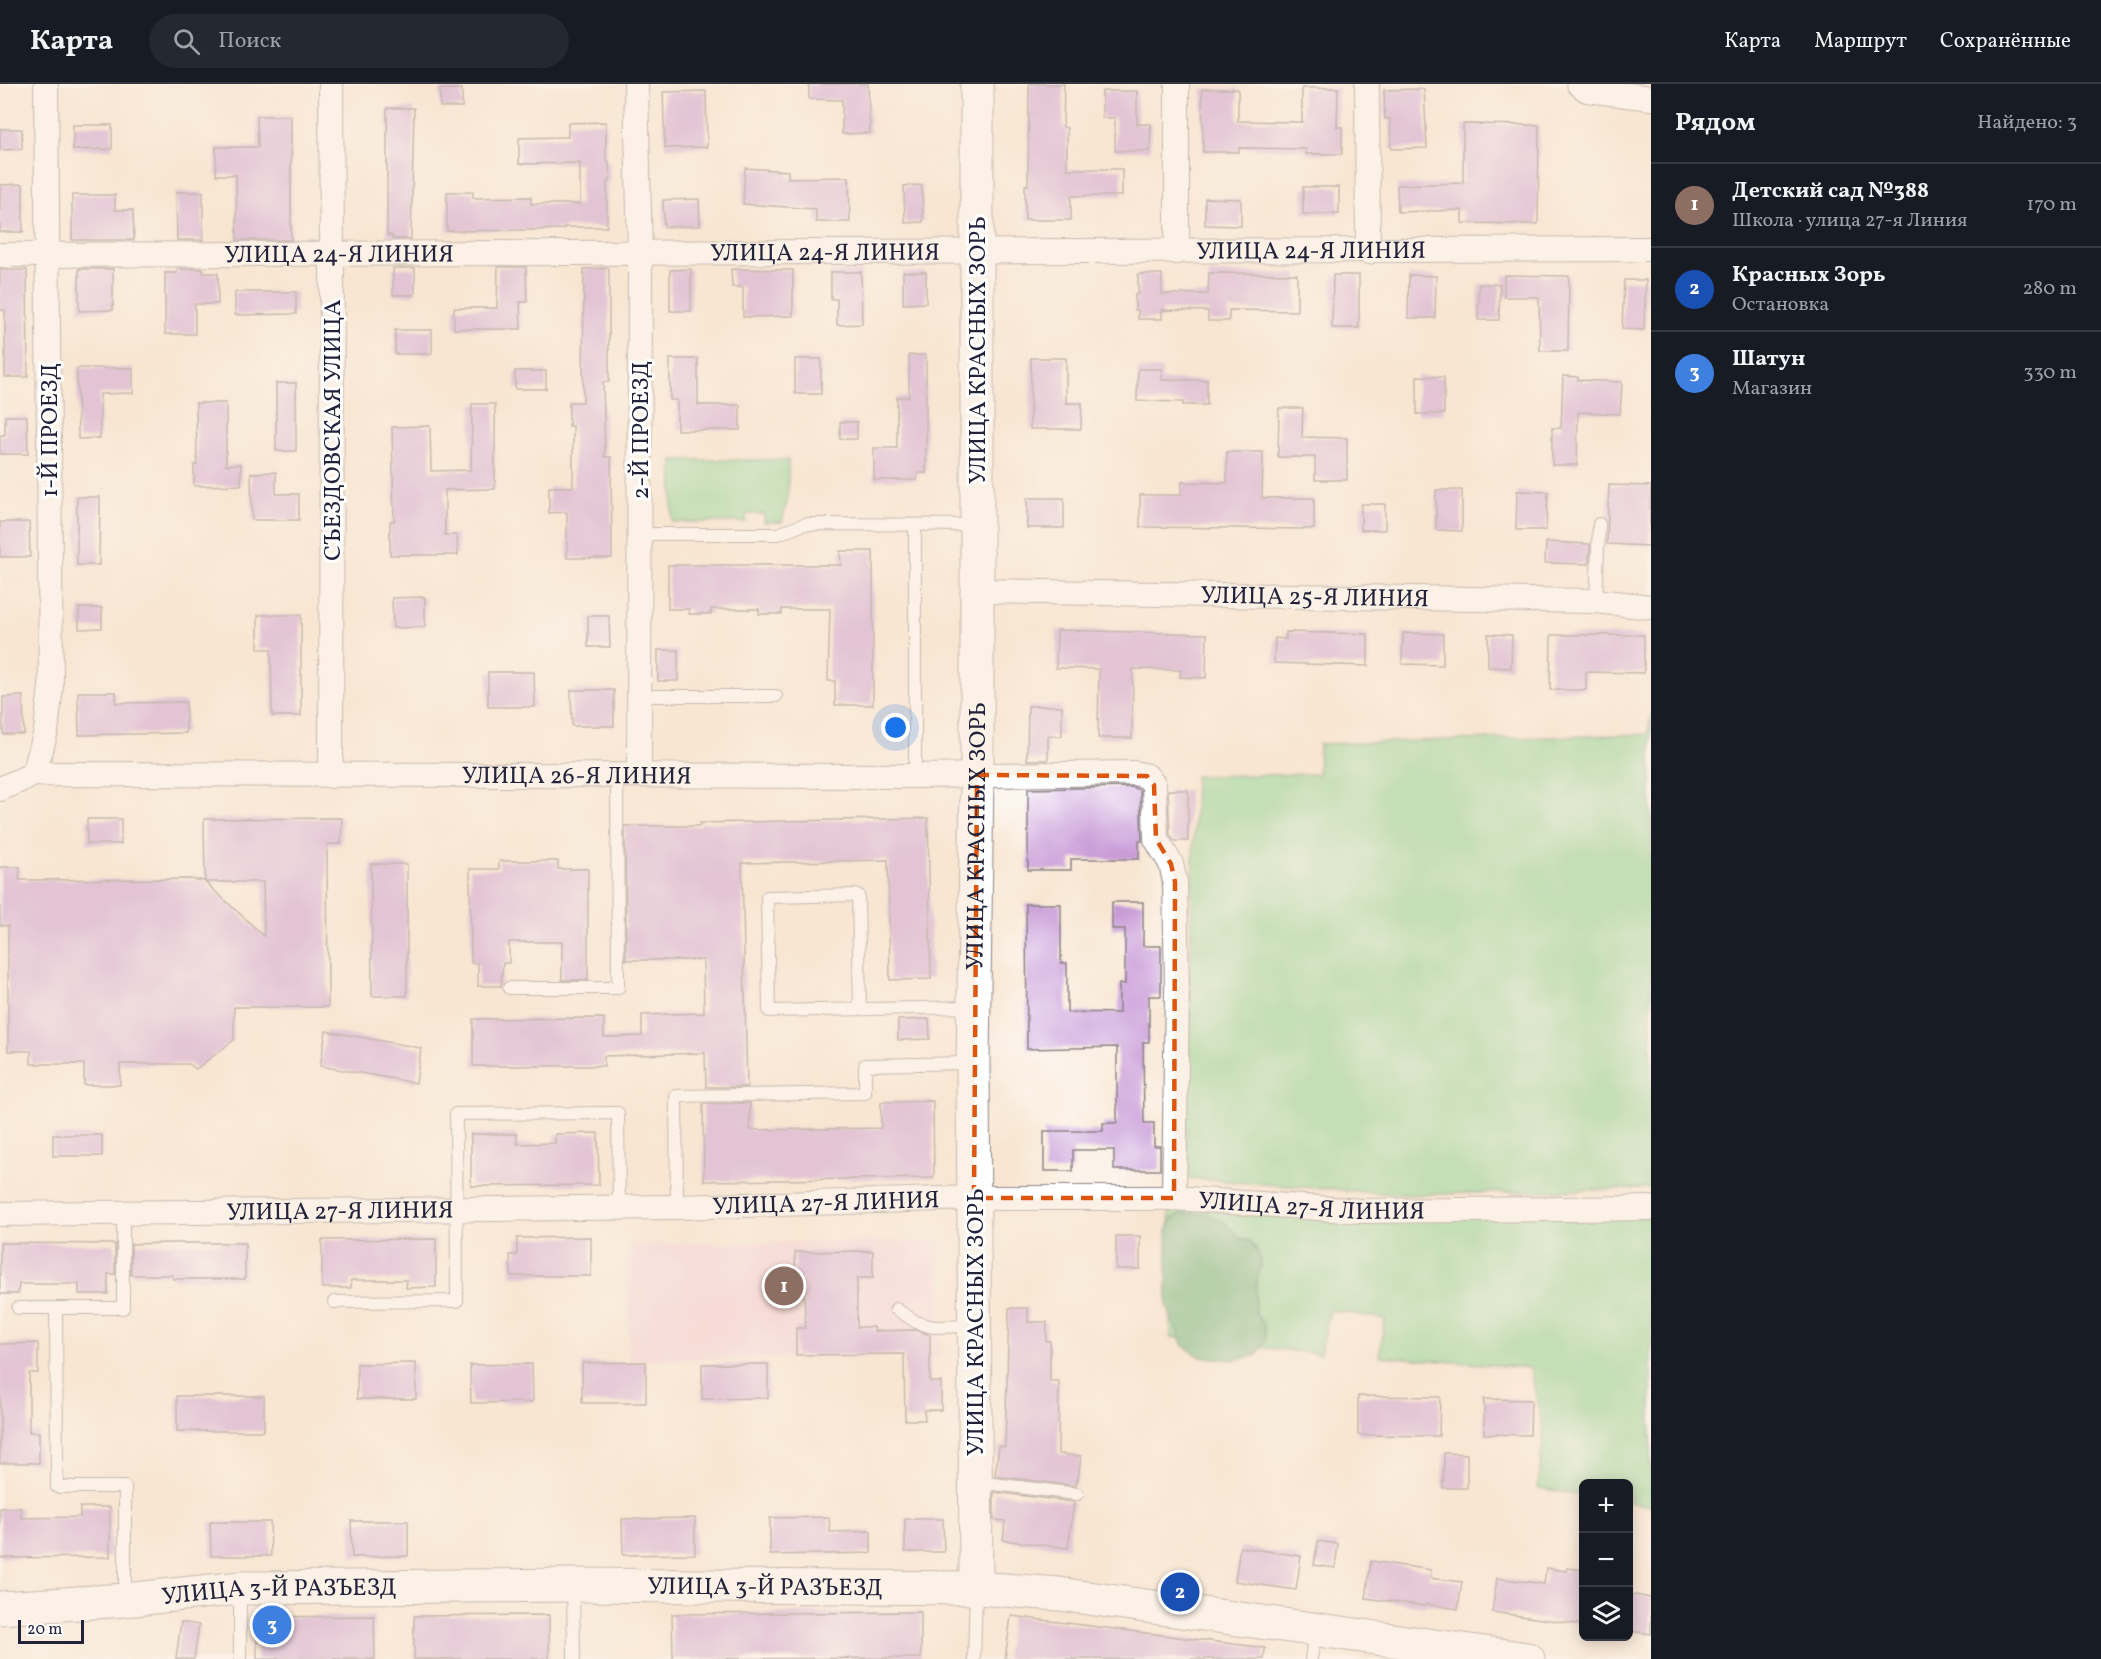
<!DOCTYPE html>
<html lang="ru">
<head>
<meta charset="utf-8">
<style>
  body { margin:0; font-family:Vollkorn,serif; background:#242831; color:#f1f3f6 }
  .controls { position:absolute; right:18px; bottom:18px; display:grid; overflow:hidden; border-radius:9px; box-shadow:0 3px 15px #0003 }
  .controls button { width:54px; height:54px; display:grid; place-items:center; padding:0; border:0; border-bottom:2px solid #363941; background:#171b24; color:#f1f3f6; font:30px sans-serif }
  .scale { position:absolute; left:18px; bottom:15px; width:66px; box-sizing:border-box; padding-left:6px; border:3px solid #22223b; border-top:0; font-size:16px; line-height:21px; white-space:nowrap; color:#22223b; -webkit-text-stroke:4px #fff; paint-order:stroke }
  .you { position:absolute; left:896px; top:644px; width:21px; height:21px; margin:-15px; border:4px solid #fff; border-radius:50%; background:#1a73e8; box-shadow:0 0 0 9px #1a73e833 }
  .badge { display:grid; place-items:center; width:39px; height:39px; border-radius:50%; background:#d93025; color:#fff; font-size:20px; font-weight:700 }
  .pin { position:absolute; translate:-50% -50%; border:3px solid #fff; box-shadow:0 2px 6px #0006 }
  .list { margin:0; padding:0; list-style:none }
  h2 { display:flex; justify-content:space-between; align-items:center; height:78px; margin:0; padding:0 24px; font-size:26px }
  h2 small { font-size:20px; font-weight:400; color:#9ea1a6 }
  .list li { display:grid; grid-template-columns:39px 1fr auto; gap:18px; align-items:center; box-sizing:border-box; height:84px; padding:0 24px; border-top:2px solid #363941 }
  .list b { display:block; font-size:22px; white-space:nowrap }
  .list p { margin:0; font-size:20px; white-space:nowrap; color:#9ea1a6 }
  .list em { font-size:20px; font-style:normal; color:#9ea1a6 }
  .icon { flex:none; width:33px; height:33px; fill:none; stroke:currentColor; stroke-width:2; stroke-linecap:round; stroke-linejoin:round }
  .map { position:relative; flex:none; width:1651px; height:1575px; overflow:hidden }
  header { display:flex; align-items:center; gap:36px; box-sizing:border-box; height:84px; padding:0 30px; background:#171b24; border-bottom:2px solid #363941 }
  header strong { font-size:28px }
  nav { display:flex; gap:33px; margin-inline-start:auto; font-size:21px }
  .search { width:420px; height:54px; background:#242831; display:flex; align-items:center; gap:15px; box-sizing:border-box; padding:0 21px; border-radius:33px; color:#9ea1a6; font-size:22px }
  main { display:flex }
  aside { flex:1; background:#171b24 }
  .map>svg:first-child { display:block }
  .built { fill:#f5cfdb }
  .green { fill:#86d594; stroke:#547c68; stroke-width:1.5 }
  .forest { fill:#6cb67e; stroke:#476c5c; stroke-width:1.5 }
  .building { fill:#c99cd8; fill-rule:evenodd }
  .lines { fill:none; stroke-linecap:round; stroke-linejoin:round }
  .lane-casing { stroke:#8d8486; stroke-width:14 }
  .street-casing { stroke:#8d8486; stroke-width:26 }
  .secondary-casing { stroke:#8d8486; stroke-width:35 }
  .lane { stroke:#fff; stroke-width:12 }
  .street { stroke:#fff; stroke-width:24 }
  .secondary { stroke:#fff; stroke-width:33 }
  .marked { fill:none; stroke:#de560e; stroke-width:4.5; stroke-dasharray:12 8; stroke-linejoin:round }
  .labels { text-anchor:middle; stroke-width:6; stroke-linejoin:round; paint-order:stroke }
  .street-label { font-size:24px; fill:#22223b; stroke:#fff }
</style>
</head>
<body>
<header>
<strong>Карта</strong>
<div class="search"><svg class="icon" aria-label="search" viewBox="0 0 24 24"><circle cx="10" cy="10" r="6"/><path d="M15 15l6 6"/></svg>Поиск</div>
<nav><a>Карта</a><a>Маршрут</a><a>Сохранённые</a></nav>
</header>
<main>
<div class="map">
<svg width="1651" height="1575" viewBox="0 0 1651 1575">
  <rect width="100%" height="100%" fill="#fff"/>
  <filter id="ink" filterUnits="userSpaceOnUse"><feTurbulence type="fractalNoise" baseFrequency=".0167" numOctaves="2"/><feDisplacementMap in="SourceGraphic" scale="12" xChannelSelector="R" yChannelSelector="G"/><feConvolveMatrix kernelMatrix="1 2 1 2 8 2 1 2 1" color-interpolation-filters="sRGB"/></filter>
  <filter id="wash" filterUnits="userSpaceOnUse"><feTurbulence type="fractalNoise" baseFrequency=".008" numOctaves="4" result="noise"/><feDisplacementMap in="SourceGraphic" scale="24" xChannelSelector="R" yChannelSelector="G"/><feGaussianBlur stdDeviation="1.35" result="paint"/><feColorMatrix in="noise" values="0 0 0 0 0 0 0 0 0 0 0 0 0 0 0 0 0 1.4 0 .05"/><feComposite in="paint" operator="in"/></filter>
  <g filter="url(#wash)">
    <rect width="100%" height="100%" fill="#f8e6d2"/>
    <polygon class="built" points="939,1157 940,1272 629,1276 628,1160"/>
    <g class="green">
      <polygon points="673,376 788,376 788,413 782,438 764,438 764,430 746,430 746,438 672,438"/>
      <polygon points="1651,628 1651,1104 1407,1111 1185,1094 1195,692 1318,690 1319,660 1648,650"/>
      <polygon points="1169,1122 1651,1133 1651,1422 1629,1418 1628,1400 1584,1400 1583,1411 1538,1404 1544,1349 1530,1284 1379,1272 1385,1235 1330,1226 1320,1270 1171,1253"/>
    </g>
    <polygon class="forest" points="1181,1130 1204,1130 1224,1138 1240,1154 1250,1157 1257,1166 1261,1181 1256,1199 1255,1229 1264,1241 1266,1256 1257,1271 1234,1276 1201,1273 1183,1262 1167,1222 1167,1147 1172,1135"/>
    <g id="blocks">
      <g class="building">
        <polygon points="809,0 868,0 870,49 842,50 842,16 809,15"/>
        <polygon points="1029,0 1064,0 1063,43 1067,44 1067,85 1122,85 1122,112 1071,112 1071,136 1025,136 1025,101 1028,101"/>
        <polygon points="1302,4 1338,4 1337,43 1342,43 1342,70 1306,70 1306,65 1239,64 1239,68 1203,68 1202,5 1238,5 1238,37 1302,38"/>
        <rect x="440" y="5" width="22" height="18"/>
        <polygon points="1424,5 1427,64 1391,65 1390,35 1385,35 1384,6"/>
        <polygon points="706,7 707,63 665,64 663,8"/>
        <polygon points="1102,7 1137,7 1137,40 1151,40 1150,67 1115,67 1115,34 1102,34"/>
        <polygon points="387,24 414,24 411,155 392,155 392,151 387,151"/>
        <polygon points="257,32 291,32 291,156 237,156 236,91 216,91 216,63 258,63"/>
        <polygon points="606,38 606,77 609,77 610,98 607,98 607,143 564,143 564,145 531,146 447,147 447,108 473,108 473,114 531,113 531,120 580,120 580,79 519,80 519,54 568,53 568,39"/>
        <polygon points="1463,40 1539,41 1538,140 1462,139 1462,126 1398,128 1397,101 1463,99"/>
        <polygon points="73,41 112,41 112,65 73,66"/>
        <polygon points="0,45 22,45 22,65 0,66"/>
        <polygon points="745,84 788,87 788,94 849,93 850,138 816,138 816,125 743,120"/>
        <polygon points="23,100 23,148 0,148 0,101"/>
        <polygon points="922,101 923,138 905,139 904,102"/>
        <rect x="1303" y="103" width="36" height="27"/>
        <polygon points="176,108 203,108 203,156 177,156"/>
        <polygon points="72,111 115,111 115,126 133,126 134,156 72,156"/>
        <polygon points="1205,114 1241,115 1241,142 1205,141"/>
        <polygon points="699,115 700,142 664,143 663,116"/>
        <polygon points="498,183 526,183 527,218 520,218 521,245 454,245 454,224 497,224"/>
        <rect x="393" y="184" width="22" height="27"/>
        <polygon points="609,184 609,298 603,298 605,373 611,373 612,474 567,474 567,428 549,429 549,403 573,403 573,342 569,342 569,318 583,318 584,185"/>
        <polygon points="79,185 113,185 113,226 79,227"/>
        <polygon points="177,185 203,185 203,189 218,189 218,220 195,220 195,250 165,250 165,189 177,189"/>
        <polygon points="691,185 691,227 670,227 670,186"/>
        <polygon points="731,185 793,186 793,232 743,233 743,203 732,203"/>
        <polygon points="0,186 27,186 28,293 5,293 5,226 0,226"/>
        <polygon points="831,188 861,188 862,240 837,241 837,215 831,215"/>
        <polygon points="903,188 926,188 926,219 903,220"/>
        <polygon points="1209,189 1297,190 1297,227 1229,226 1229,237 1208,237 1208,227 1162,226 1162,235 1138,235 1138,226 1135,226 1135,210 1138,210 1138,190 1162,190 1162,210 1208,210"/>
        <polygon points="1333,191 1359,191 1359,244 1332,244"/>
        <polygon points="1409,191 1436,192 1435,234 1408,234"/>
        <polygon points="1504,191 1569,192 1568,267 1540,267 1539,213 1504,213"/>
        <polygon points="1624,196 1646,196 1644,246 1622,245"/>
        <polygon points="1479,200 1500,200 1499,236 1478,236"/>
        <polygon points="235,208 296,208 296,230 235,231"/>
        <rect x="395" y="246" width="37" height="24"/>
        <polygon points="909,271 926,271 926,389 917,389 917,396 874,396 874,364 897,364 897,313 909,313"/>
        <polygon points="1031,274 1066,274 1066,319 1082,319 1081,345 1030,345"/>
        <polygon points="670,275 698,275 698,321 740,321 740,346 677,346 677,316 670,316"/>
        <rect x="795" y="275" width="26" height="35"/>
        <polygon points="77,284 133,284 133,309 100,310 100,354 78,355"/>
        <polygon points="1138,285 1162,285 1162,296 1207,296 1207,321 1183,321 1183,318 1137,317"/>
        <rect x="515" y="287" width="31" height="18"/>
        <polygon points="1417,292 1444,293 1444,330 1417,330"/>
        <polygon points="1563,292 1578,293 1578,296 1622,298 1620,330 1578,328 1577,381 1552,381 1552,344 1561,344"/>
        <rect x="276" y="299" width="20" height="68"/>
        <polygon points="196,319 226,319 226,381 241,380 241,401 194,402 194,381 197,381"/>
        <polygon points="472,320 495,320 495,405 445,406 445,451 457,451 458,471 390,471 390,437 394,437 392,343 430,342 431,387 471,386"/>
        <polygon points="1279,324 1303,324 1302,353 1347,354 1347,396 1315,396 1315,373 1278,373"/>
        <polygon points="5,332 27,332 28,370 0,370 0,351 5,351"/>
        <rect x="840" y="338" width="17" height="17"/>
        <polygon points="1227,368 1263,368 1262,414 1314,414 1314,445 1140,443 1140,411 1181,411 1182,398 1227,399"/>
        <polygon points="276,388 276,410 299,410 299,436 252,436 251,389"/>
        <polygon points="1609,401 1651,402 1649,462 1607,460"/>
        <polygon points="1436,406 1462,406 1462,447 1436,446"/>
        <polygon points="1517,407 1548,408 1546,446 1516,446"/>
        <polygon points="77,413 100,413 99,481 77,481"/>
        <rect x="1027" y="414" width="37" height="30"/>
        <rect x="1361" y="420" width="24" height="26"/>
        <polygon points="0,438 29,438 30,473 0,473"/>
        <polygon points="1546,458 1590,460 1589,480 1545,479"/>
        <polygon points="840,467 873,467 873,621 835,621 835,597 828,597 830,525 782,525 782,530 759,530 759,525 711,525 711,530 689,530 689,525 668,525 668,481 841,481"/>
        <polygon points="425,513 425,543 393,544 392,514"/>
        <polygon points="79,524 102,524 102,544 79,545"/>
        <polygon points="258,531 301,531 301,632 272,632 271,565 258,565"/>
        <polygon points="588,532 609,532 610,563 588,563"/>
        <polygon points="1057,546 1207,550 1206,594 1180,593 1181,586 1133,585 1132,654 1098,654 1099,585 1056,584"/>
        <polygon points="1286,548 1368,550 1368,582 1274,579 1275,554 1286,555"/>
        <polygon points="1403,549 1443,550 1443,581 1402,580"/>
        <polygon points="1488,550 1512,551 1511,584 1488,583"/>
        <polygon points="1551,551 1644,551 1644,589 1586,588 1586,606 1550,606"/>
        <rect x="658" y="566" width="20" height="31"/>
        <polygon points="488,588 534,588 535,623 488,623"/>
        <polygon points="571,606 614,606 614,642 572,642"/>
        <polygon points="78,608 116,608 116,619 186,618 186,649 79,651"/>
        <polygon points="23,612 24,650 3,650 3,613"/>
        <polygon points="1028,622 1062,622 1062,652 1048,652 1048,676 1027,676"/>
        <polygon points="1132,703 1140,706 1142,757 1139,757 1139,775 1071,775 1071,786 1028,786 1028,705"/>
        <polygon points="1168,706 1188,706 1188,757 1174,757 1170,751"/>
        <path d="M 342,734 L 341,760 L 327,760 L 328,923 L 234,923 L 234,956 L 196,985 L 189,980 L 120,980 L 120,1001 L 84,1001 L 84,980 L 31,980 L 31,967 L 8,967 L 8,842 L 0,841 L 0,783 L 20,783 L 19,796 L 189,795 L 205,797 L 204,735 ZM 205,798 L 263,798 L 264,852 Z"/>
        <polygon points="928,734 931,895 890,896 888,776 742,779 747,1003 706,1003 705,969 604,972 604,982 473,982 473,935 604,934 604,953 642,952 642,931 704,929 703,876 626,876 625,742 700,742 700,739"/>
        <rect x="87" y="735" width="34" height="25"/>
        <polygon points="499,777 558,777 558,785 588,785 588,896 562,896 562,858 509,858 509,879 503,879 501,902 478,902 478,879 471,879 470,785 499,785"/>
        <polygon points="371,780 407,780 407,912 372,912"/>
        <polygon points="1112,818 1143,818 1143,862 1161,862 1161,912 1149,912 1149,958 1143,958 1144,1039 1154,1039 1154,1062 1160,1062 1160,1086 1114,1086 1114,1066 1073,1066 1073,1087 1044,1087 1044,1047 1103,1047 1103,1039 1117,1039 1117,963 1027,965 1026,820 1061,820 1061,879 1067,879 1067,928 1119,929 1119,900 1125,900 1125,845 1112,845"/>
        <polygon points="929,935 930,955 898,956 898,936"/>
        <polygon points="326,947 421,964 416,999 320,982"/>
        <polygon points="933,1017 934,1094 704,1097 703,1020 750,1019 750,1046 881,1044 881,1018"/>
        <polygon points="598,1049 599,1101 471,1102 471,1050 517,1050 517,1060 555,1059 555,1050"/>
        <rect x="53" y="1051" width="49" height="21"/>
        <rect x="1116" y="1152" width="24" height="33"/>
        <polygon points="591,1153 591,1192 511,1192 510,1171 517,1171 517,1154"/>
        <polygon points="436,1155 436,1203 406,1204 407,1196 351,1196 351,1204 322,1204 322,1156"/>
        <polygon points="0,1159 115,1160 115,1190 108,1190 108,1210 79,1210 79,1200 19,1200 18,1210 0,1210"/>
        <polygon points="173,1159 245,1159 245,1195 173,1195 173,1191 131,1191 131,1160"/>
        <polygon points="873,1167 873,1194 857,1194 857,1243 874,1243 874,1247 915,1246 930,1251 930,1298 941,1298 941,1326 924,1326 925,1336 905,1336 904,1270 796,1271 796,1244 805,1244 804,1195 796,1195 795,1168"/>
        <polygon points="1009,1224 1028,1224 1028,1238 1047,1238 1046,1257 1050,1257 1050,1297 1059,1297 1058,1370 1081,1372 1078,1396 1076,1396 1076,1402 995,1392 999,1362 1005,1363"/>
        <polygon points="38,1259 38,1289 29,1289 29,1348 39,1348 39,1379 0,1379 0,1260"/>
        <polygon points="646,1278 646,1319 582,1319 582,1279"/>
        <polygon points="416,1279 416,1315 357,1315 357,1280"/>
        <polygon points="532,1280 533,1318 471,1319 470,1281"/>
        <polygon points="702,1280 768,1280 768,1314 702,1315"/>
        <rect x="177" y="1312" width="87" height="35"/>
        <polygon points="1358,1312 1440,1313 1439,1352 1358,1351"/>
        <polygon points="1484,1315 1531,1316 1530,1351 1484,1350"/>
        <polygon points="1444,1369 1467,1370 1467,1404 1443,1404"/>
        <polygon points="994,1408 1074,1418 1068,1464 1003,1456 1005,1437 994,1436"/>
        <polygon points="80,1423 110,1423 110,1473 0,1474 0,1424 21,1424 21,1434 80,1433"/>
        <polygon points="829,1433 830,1448 871,1447 871,1469 770,1471 770,1434"/>
        <polygon points="695,1434 695,1470 623,1471 622,1435"/>
        <polygon points="905,1435 943,1435 944,1468 905,1468"/>
        <polygon points="351,1437 408,1437 408,1472 352,1473"/>
        <polygon points="210,1438 270,1438 271,1472 211,1472"/>
        <polygon points="1318,1457 1338,1460 1335,1484 1314,1481"/>
        <polygon points="1240,1463 1301,1472 1296,1506 1235,1497"/>
        <polygon points="1371,1477 1431,1486 1430,1494 1462,1498 1458,1525 1426,1520 1425,1522 1366,1514"/>
        <polygon points="1546,1484 1566,1487 1567,1484 1584,1486 1584,1541 1492,1528 1497,1494 1544,1500"/>
        <polygon points="1629,1510 1651,1514 1651,1550 1629,1547"/>
        <polygon points="921,1528 921,1574 673,1575 672,1530"/>
        <polygon points="549,1531 549,1575 414,1575 414,1532"/>
        <polygon points="374,1532 375,1575 257,1575 257,1533"/>
        <polygon points="1011,1532 1265,1564 1264,1575 1005,1575"/>
        <polygon points="181,1538 199,1541 194,1575 176,1575"/>
      </g>
    </g>
  </g>
  <g filter="url(#ink)">
    <use href="#blocks" fill-opacity="0" stroke="#8d8486" stroke-width="1.5"/>
    <g class="lines">
      <g class="lane-casing">
        <g id="lane">
          <polyline points="639,450 778,450 805,440 976,441"/>
          <polyline points="1596,517 1599,440"/>
          <polyline points="639,612 776,612"/>
          <polyline points="915,692 915,441"/>
          <polyline points="509,904 618,904 617,691"/>
          <polyline points="860,925 858,811 767,813 769,927 972,923"/>
          <polyline points="677,1123 676,1012 865,1009 865,981 972,979"/>
          <polyline points="334,1218 457,1217 456,1030 618,1029 619,1124"/>
          <polyline points="18,1224 123,1224 123,1128"/>
          <polyline points="56,1224 57,1403 125,1403 125,1515"/>
          <polyline points="896,1225 916,1238 933,1243 973,1242"/>
          <polyline points="977,1398 1077,1410"/>
          <polyline points="573,1502 574,1575"/>
          <polyline points="240,1506 240,1575"/>
          <polyline points="974,1575 976,1504"/>
          <polyline points="1311,1575 1315,1546"/>
        </g>
      </g>
      <g class="street-casing">
        <g id="street">
          <polyline points="331,0 332,171 331,692"/>
          <polyline points="636,0 640,170 639,691"/>
          <polyline points="1367,0 1368,168"/>
          <polyline points="1579,0 1587,6 1651,14"/>
          <polyline points="1177,168 1177,0"/>
          <path id="s1" d="M 0,171 L 1651,165"/>
          <path id="s2" d="M 977,507 L 1596,517 L 1651,523"/>
          <polyline points="34,690 46,647 51,602 46,0"/>
          <path id="s3" d="M 0,705 L 34,690 L 915,692 L 1134,689 L 1147,692 L 1154,701 L 1156,755 L 1171,780 L 1175,798 L 1177,906 L 1174,1114"/>
          <path id="s4" d="M 0,1130 L 677,1123 L 974,1114 L 1174,1114 L 1362,1127 L 1651,1124"/>
        </g>
      </g>
      <g class="secondary-casing">
        <g id="secondary">
          <path id="s5" d="M 976,1504 L 973,979 L 977,691 L 977,0"/>
          <path id="s6" d="M 0,1524 L 125,1516 L 240,1504 L 573,1501 L 976,1504 L 1059,1510 L 1528,1575"/>
        </g>
      </g>
      <use href="#lane" class="lane"/>
      <use href="#street" class="street"/>
      <use href="#secondary" class="secondary"/>
    </g>
  </g>
  <path d="M0 0H1651V1575H0ZM 977,691 L 1147,692 L 1154,701 L 1156,755 L 1171,780 L 1175,798 L 1174,1114 L 974,1114 Z" fill="#f8e6d2" fill-opacity=".55" fill-rule="evenodd"/>
  <path class="marked" d="M 977,691 L 1147,692 L 1154,701 L 1156,755 L 1171,780 L 1175,798 L 1174,1114 L 974,1114 Z"/>
  <g class="labels">
    <g class="street-label">
      <text dy="8" stroke="none"><textPath href="#s1" startOffset="1311">УЛИЦА 24-Я ЛИНИЯ</textPath></text>
      <text dy="8" stroke="none"><textPath href="#s1" startOffset="825">УЛИЦА 24-Я ЛИНИЯ</textPath></text>
      <text dy="8" stroke="none"><textPath href="#s1" startOffset="339">УЛИЦА 24-Я ЛИНИЯ</textPath></text>
      <text transform="translate(977 266) rotate(-90)" y="8">УЛИЦА КРАСНЫХ ЗОРЬ</text>
      <text transform="translate(49 346) rotate(-90)" y="8">1-Й ПРОЕЗД</text>
      <text transform="translate(332 346) rotate(-90)" y="8">СЪЕЗДОВСКАЯ УЛИЦА</text>
      <text transform="translate(640 346) rotate(-90)" y="8">2-Й ПРОЕЗД</text>
      <text dy="8" stroke="none"><textPath href="#s2" startOffset="338">УЛИЦА 25-Я ЛИНИЯ</textPath></text>
      <text dy="8" stroke="none"><textPath href="#s3" startOffset="580">УЛИЦА 26-Я ЛИНИЯ</textPath></text>
      <text dy="8" stroke="none"><textPath href="#s5" startOffset="752">УЛИЦА КРАСНЫХ ЗОРЬ</textPath></text>
      <text dy="8" stroke="none"><textPath href="#s4" startOffset="826">УЛИЦА 27-Я ЛИНИЯ</textPath></text>
      <text dy="8" stroke="none"><textPath href="#s4" startOffset="1312">УЛИЦА 27-Я ЛИНИЯ</textPath></text>
      <text dy="8" stroke="none"><textPath href="#s4" startOffset="340">УЛИЦА 27-Я ЛИНИЯ</textPath></text>
      <text transform="translate(975 1238) rotate(-90)" y="8">УЛИЦА КРАСНЫХ ЗОРЬ</text>
      <text dy="8" stroke="none"><textPath href="#s6" startOffset="766">УЛИЦА 3-Й РАЗЪЕЗД</textPath></text>
      <text dy="8" stroke="none"><textPath href="#s6" startOffset="280">УЛИЦА 3-Й РАЗЪЕЗД</textPath></text>
    </g>
  </g>
</svg>
<div class="controls">
<button>+</button>
<button>−</button>
<button><svg class="icon" aria-label="layers" viewBox="0 0 24 24"><path d="M12 4l9 5-9 5-9-5zM3 14l9 5 9-5"/></svg></button>
</div>
<div class="scale">20 m</div>
<div class="you"></div>
<div class="pin badge" style="left:784px;top:1202px;background:#8d6e63">1</div>
<div class="pin badge" style="left:1180px;top:1508px;background:#1a4fb4">2</div>
<div class="pin badge" style="left:272px;top:1541px;background:#3f7fe0">3</div>
</div>
<aside>
<h2>Рядом<small>Найдено: 3</small></h2>
<ul class="list">
<li><span class="badge" style="background:#8d6e63">1</span><div><b>Детский сад №388</b><p>Школа · улица 27-я Линия</p></div><em>170 m</em></li>
<li><span class="badge" style="background:#1a4fb4">2</span><div><b>Красных Зорь</b><p>Остановка</p></div><em>280 m</em></li>
<li><span class="badge" style="background:#3f7fe0">3</span><div><b>Шатун</b><p>Магазин</p></div><em>330 m</em></li>
</ul>
</aside>
</main>
</body>
</html>
